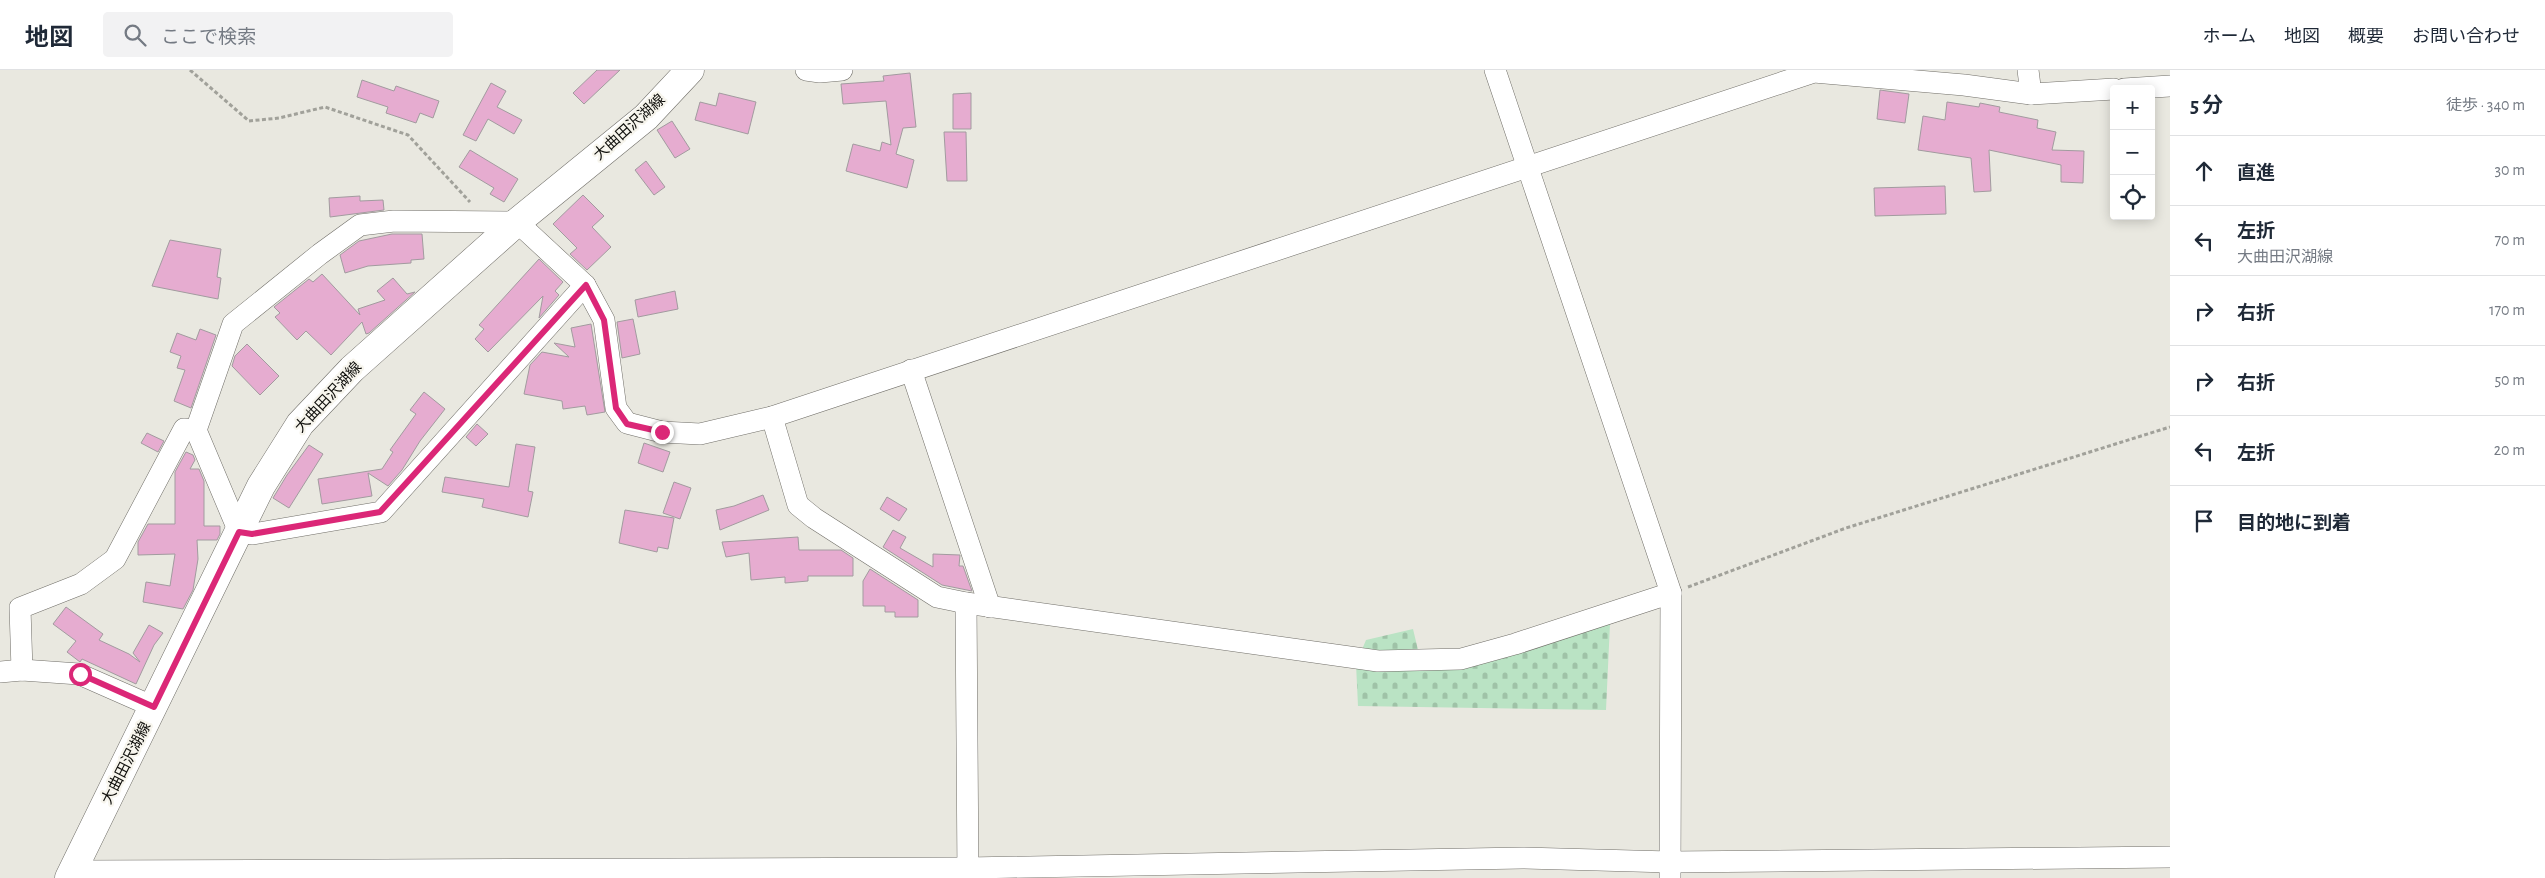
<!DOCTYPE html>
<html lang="ja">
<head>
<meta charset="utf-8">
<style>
  body { margin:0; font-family:"Alegreya Sans","Noto Sans JP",sans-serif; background:#f2f2f3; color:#1f2937 }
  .controls { position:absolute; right:15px; top:15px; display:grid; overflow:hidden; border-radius:5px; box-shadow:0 2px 12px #0003 }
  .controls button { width:45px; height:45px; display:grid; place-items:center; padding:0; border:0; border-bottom:1px solid #e0e1e3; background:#fff; color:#1f2937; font:25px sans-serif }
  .stop { position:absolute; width:15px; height:15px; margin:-11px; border:4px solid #db2777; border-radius:50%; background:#fff }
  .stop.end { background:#db2777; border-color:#fff; box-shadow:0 1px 5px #0008 }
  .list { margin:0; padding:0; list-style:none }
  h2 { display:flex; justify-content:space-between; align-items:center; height:65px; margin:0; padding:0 20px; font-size:21px }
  h2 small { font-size:16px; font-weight:400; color:#747a83 }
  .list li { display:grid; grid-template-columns:32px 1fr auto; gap:15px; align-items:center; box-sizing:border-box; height:70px; padding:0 20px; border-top:1px solid #e0e1e3 }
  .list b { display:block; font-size:19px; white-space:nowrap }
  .list p { margin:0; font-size:16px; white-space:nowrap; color:#747a83 }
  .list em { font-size:16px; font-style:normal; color:#747a83 }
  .icon { flex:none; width:28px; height:28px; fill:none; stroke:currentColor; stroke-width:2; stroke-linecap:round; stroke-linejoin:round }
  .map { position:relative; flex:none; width:2170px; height:808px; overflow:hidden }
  header { display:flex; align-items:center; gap:30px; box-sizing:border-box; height:70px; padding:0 25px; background:#fff; border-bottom:1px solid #e0e1e3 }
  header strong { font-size:24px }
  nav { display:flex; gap:28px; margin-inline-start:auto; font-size:18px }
  .search { width:350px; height:45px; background:#f2f2f3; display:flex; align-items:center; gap:12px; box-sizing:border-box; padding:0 18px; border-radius:5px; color:#747a83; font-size:19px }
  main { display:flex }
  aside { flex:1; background:#fff }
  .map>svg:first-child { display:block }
  .cemetery { fill:url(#cemetery-stones) }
  .building { fill:#e6acd0; stroke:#a29b9f }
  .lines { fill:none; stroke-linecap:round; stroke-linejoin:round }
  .street-casing { stroke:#706e68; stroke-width:22 }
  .primary-casing { stroke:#706e68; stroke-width:29 }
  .path { stroke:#a1a19a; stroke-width:3; stroke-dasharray:4 2.5; stroke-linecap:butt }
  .street { stroke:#fff; stroke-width:21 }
  .primary { stroke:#fff; stroke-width:28 }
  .route { stroke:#db2777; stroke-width:6 }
  .labels { text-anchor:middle; stroke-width:4.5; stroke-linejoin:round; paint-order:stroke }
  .street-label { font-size:15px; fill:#0e0e0b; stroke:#f7f5ed }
</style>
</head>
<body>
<header>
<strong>地図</strong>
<div class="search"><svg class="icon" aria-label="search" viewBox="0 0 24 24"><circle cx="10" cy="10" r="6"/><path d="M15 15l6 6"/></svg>ここで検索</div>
<nav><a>ホーム</a><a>地図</a><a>概要</a><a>お問い合わせ</a></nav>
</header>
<main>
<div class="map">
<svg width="2170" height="808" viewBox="0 0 2170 808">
  <defs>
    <pattern id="cemetery-stones" width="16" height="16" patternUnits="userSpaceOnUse" patternTransform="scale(1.25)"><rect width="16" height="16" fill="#bae3c4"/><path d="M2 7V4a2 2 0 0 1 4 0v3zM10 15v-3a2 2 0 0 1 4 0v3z" fill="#9fc2a7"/></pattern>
  </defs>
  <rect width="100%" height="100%" fill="#e9e8e0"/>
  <polygon class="cemetery" points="1610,554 1606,640 1358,636 1356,594 1366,570 1413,559 1419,584 1456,583"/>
  <g class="building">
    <polygon points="597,0 620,0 584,34 573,23"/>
    <polygon points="910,3 916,57 903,58 896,84 914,90 907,118 846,101 853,74 880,81 882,72 891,75 886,31 843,34 841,14 884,11 883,6"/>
    <polygon points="362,10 394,21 396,16 439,31 433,48 420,43 416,53 386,43 388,37 357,27"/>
    <polygon points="491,13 506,21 497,37 522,50 514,64 488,49 476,71 463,65"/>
    <polygon points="1880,20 1909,24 1905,53 1877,49"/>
    <polygon points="719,23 756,32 748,64 695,50 700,32 716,36"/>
    <polygon points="971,23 971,59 953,59 953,24"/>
    <polygon points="1947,32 1979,37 1980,33 2000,37 1999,42 2038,50 2037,58 2056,62 2052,80 2084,81 2083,113 2061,112 2061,95 1989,80 1991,121 1974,122 1971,88 1918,80 1923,46 1945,50"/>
    <polygon points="672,51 690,79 675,88 657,60"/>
    <polygon points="944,62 966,62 967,111 947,111"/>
    <polygon points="470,80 518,109 504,132 490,124 494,118 459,97"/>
    <polygon points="646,91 665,117 654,125 635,100"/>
    <polygon points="1945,116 1946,144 1875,146 1874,118"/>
    <polygon points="583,125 604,146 592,157 611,177 587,200 570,184 577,178 553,154"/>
    <polygon points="360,126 360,131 383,130 384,140 330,147 329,128"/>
    <polygon points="392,164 422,164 424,189 411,190 411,193 368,196 345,203 340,185 359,171"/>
    <polygon points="170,170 221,179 217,207 221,208 218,229 152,216"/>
    <polygon points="539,189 563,212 555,221 559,225 539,248 543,226 488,282 475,269 484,259 479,255"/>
    <polygon points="322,204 360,245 358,239 385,230 377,221 393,208 407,224 415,222 369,263 366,264 362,252 331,285 306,261 297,270 275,247 280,243 274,237 309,209 313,212"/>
    <polygon points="675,221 678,239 638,247 635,230"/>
    <polygon points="633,249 640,284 622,288 617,252"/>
    <polygon points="591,254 605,342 587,345 585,336 563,339 562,331 524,324 530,295 542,282 569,287 554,273 575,277 571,258"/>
    <polygon points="200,259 216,265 191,338 174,331 185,300 177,298 181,286 170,282 177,263 196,270"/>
    <polygon points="247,274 279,306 260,325 232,296 235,286"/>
    <polygon points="424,322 445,339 420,371 402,400 388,416 368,403 372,426 322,434 318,409 382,399 393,382 390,380 416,344 410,340"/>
    <polygon points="477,354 488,364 476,376 466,367"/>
    <polygon points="147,363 164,371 158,382 141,373"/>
    <polygon points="644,373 670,382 663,402 638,393"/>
    <polygon points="516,374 535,377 528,421 533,422 528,447 482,437 484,429 442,422 445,407 509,417"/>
    <polygon points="309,375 323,384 289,438 273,428 287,405"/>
    <polygon points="186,382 193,385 195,390 190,399 199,399 204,411 204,456 220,456 220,464 217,470 197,470 198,489 193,520 183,539 143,532 146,512 170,516 175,484 138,485 138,472 148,454 175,454 175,402"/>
    <polygon points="674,412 691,418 680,449 663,443"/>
    <polygon points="763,425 769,440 720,460 716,440 734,436"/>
    <polygon points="887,427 907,439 899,451 880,439"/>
    <polygon points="625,440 674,448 668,479 658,477 657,482 619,473"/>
    <polygon points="893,460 906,467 900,478 933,497 933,484 960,485 959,496 963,496 972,521 942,515 883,477"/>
    <polygon points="798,467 799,480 841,480 853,488 853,506 808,506 808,511 785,513 785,507 751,510 749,483 726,487 722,472"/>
    <polygon points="870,499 918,530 918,547 895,547 895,542 885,542 885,536 863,536 863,511"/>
    <polygon points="66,537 103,564 99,570 129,584 140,592 133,583 149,555 163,563 154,575 136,614 82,589 80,592 67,582 76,571 53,554"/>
  </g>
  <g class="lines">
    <g class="street-casing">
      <g id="street">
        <polyline points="806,0 820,2 842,0"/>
        <polyline points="1495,0 1671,523 1670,808"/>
        <polyline points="2028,0 2031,24"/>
        <polyline points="2124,19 2170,16"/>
        <polyline points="911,300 990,537"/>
        <polyline points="772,347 798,435 814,448 937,527 966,533 1378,591 1461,589 1515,574 1671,523"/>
        <polyline points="196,360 239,462 253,464 381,442 585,215"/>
        <polyline points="966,533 968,808"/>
        <polyline points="22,600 20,538 81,514 115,489 184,359 196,360 233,254 320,184 360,155 394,151 517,152 585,215 604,250 616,338 627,353 662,362 700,364 772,347 1814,2 1964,15 2031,24 2114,19"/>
        <polyline points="0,602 22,600 79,604 154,637"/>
        <polyline points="72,801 968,798 1523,788 1670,792 2170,787"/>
      </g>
    </g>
    <g class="primary-casing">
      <polyline id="primary" points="69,808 261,416 300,354 352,299 517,152 646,47 690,0"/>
    </g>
    <g class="path">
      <polyline points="190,0 249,51 279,48 325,37 408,65 470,132"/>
      <polyline points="1688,517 1846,458 2170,357"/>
    </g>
    <use href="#street" class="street"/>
    <use href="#primary" class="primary"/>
  </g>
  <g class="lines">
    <polyline class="route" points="80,604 154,637 239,462 252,464 380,442 586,215 604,250 616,338 627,354 662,362"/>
  </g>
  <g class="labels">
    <g class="street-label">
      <text transform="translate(629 57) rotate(-42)" y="5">大曲田沢湖線</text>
      <text transform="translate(328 327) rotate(-47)" y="5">大曲田沢湖線</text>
      <text transform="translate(126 693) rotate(-63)" y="5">大曲田沢湖線</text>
    </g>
  </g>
</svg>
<div class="controls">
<button>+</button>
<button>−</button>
<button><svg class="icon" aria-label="locate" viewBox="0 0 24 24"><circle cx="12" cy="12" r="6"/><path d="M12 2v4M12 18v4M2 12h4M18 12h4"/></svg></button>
</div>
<div class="stop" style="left:80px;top:604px"></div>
<div class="stop end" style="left:662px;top:362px"></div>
</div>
<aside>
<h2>5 分<small>徒歩 · 340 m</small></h2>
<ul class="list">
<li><svg class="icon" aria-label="ahead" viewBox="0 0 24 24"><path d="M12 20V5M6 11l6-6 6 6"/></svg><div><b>直進</b></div><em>30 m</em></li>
<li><svg class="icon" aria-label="left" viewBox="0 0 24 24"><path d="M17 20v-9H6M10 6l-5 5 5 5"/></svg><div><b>左折</b><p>大曲田沢湖線</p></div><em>70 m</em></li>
<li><svg class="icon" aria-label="right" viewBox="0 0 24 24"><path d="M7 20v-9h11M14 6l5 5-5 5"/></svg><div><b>右折</b></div><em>170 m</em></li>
<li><svg class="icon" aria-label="right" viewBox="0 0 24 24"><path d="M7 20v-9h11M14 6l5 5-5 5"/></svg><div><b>右折</b></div><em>50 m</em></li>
<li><svg class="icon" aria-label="left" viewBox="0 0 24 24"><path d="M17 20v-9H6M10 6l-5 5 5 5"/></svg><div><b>左折</b></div><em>20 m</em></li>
<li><svg class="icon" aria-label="arrive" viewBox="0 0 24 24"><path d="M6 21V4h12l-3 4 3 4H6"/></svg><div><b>目的地に到着</b></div></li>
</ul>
</aside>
</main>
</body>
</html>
